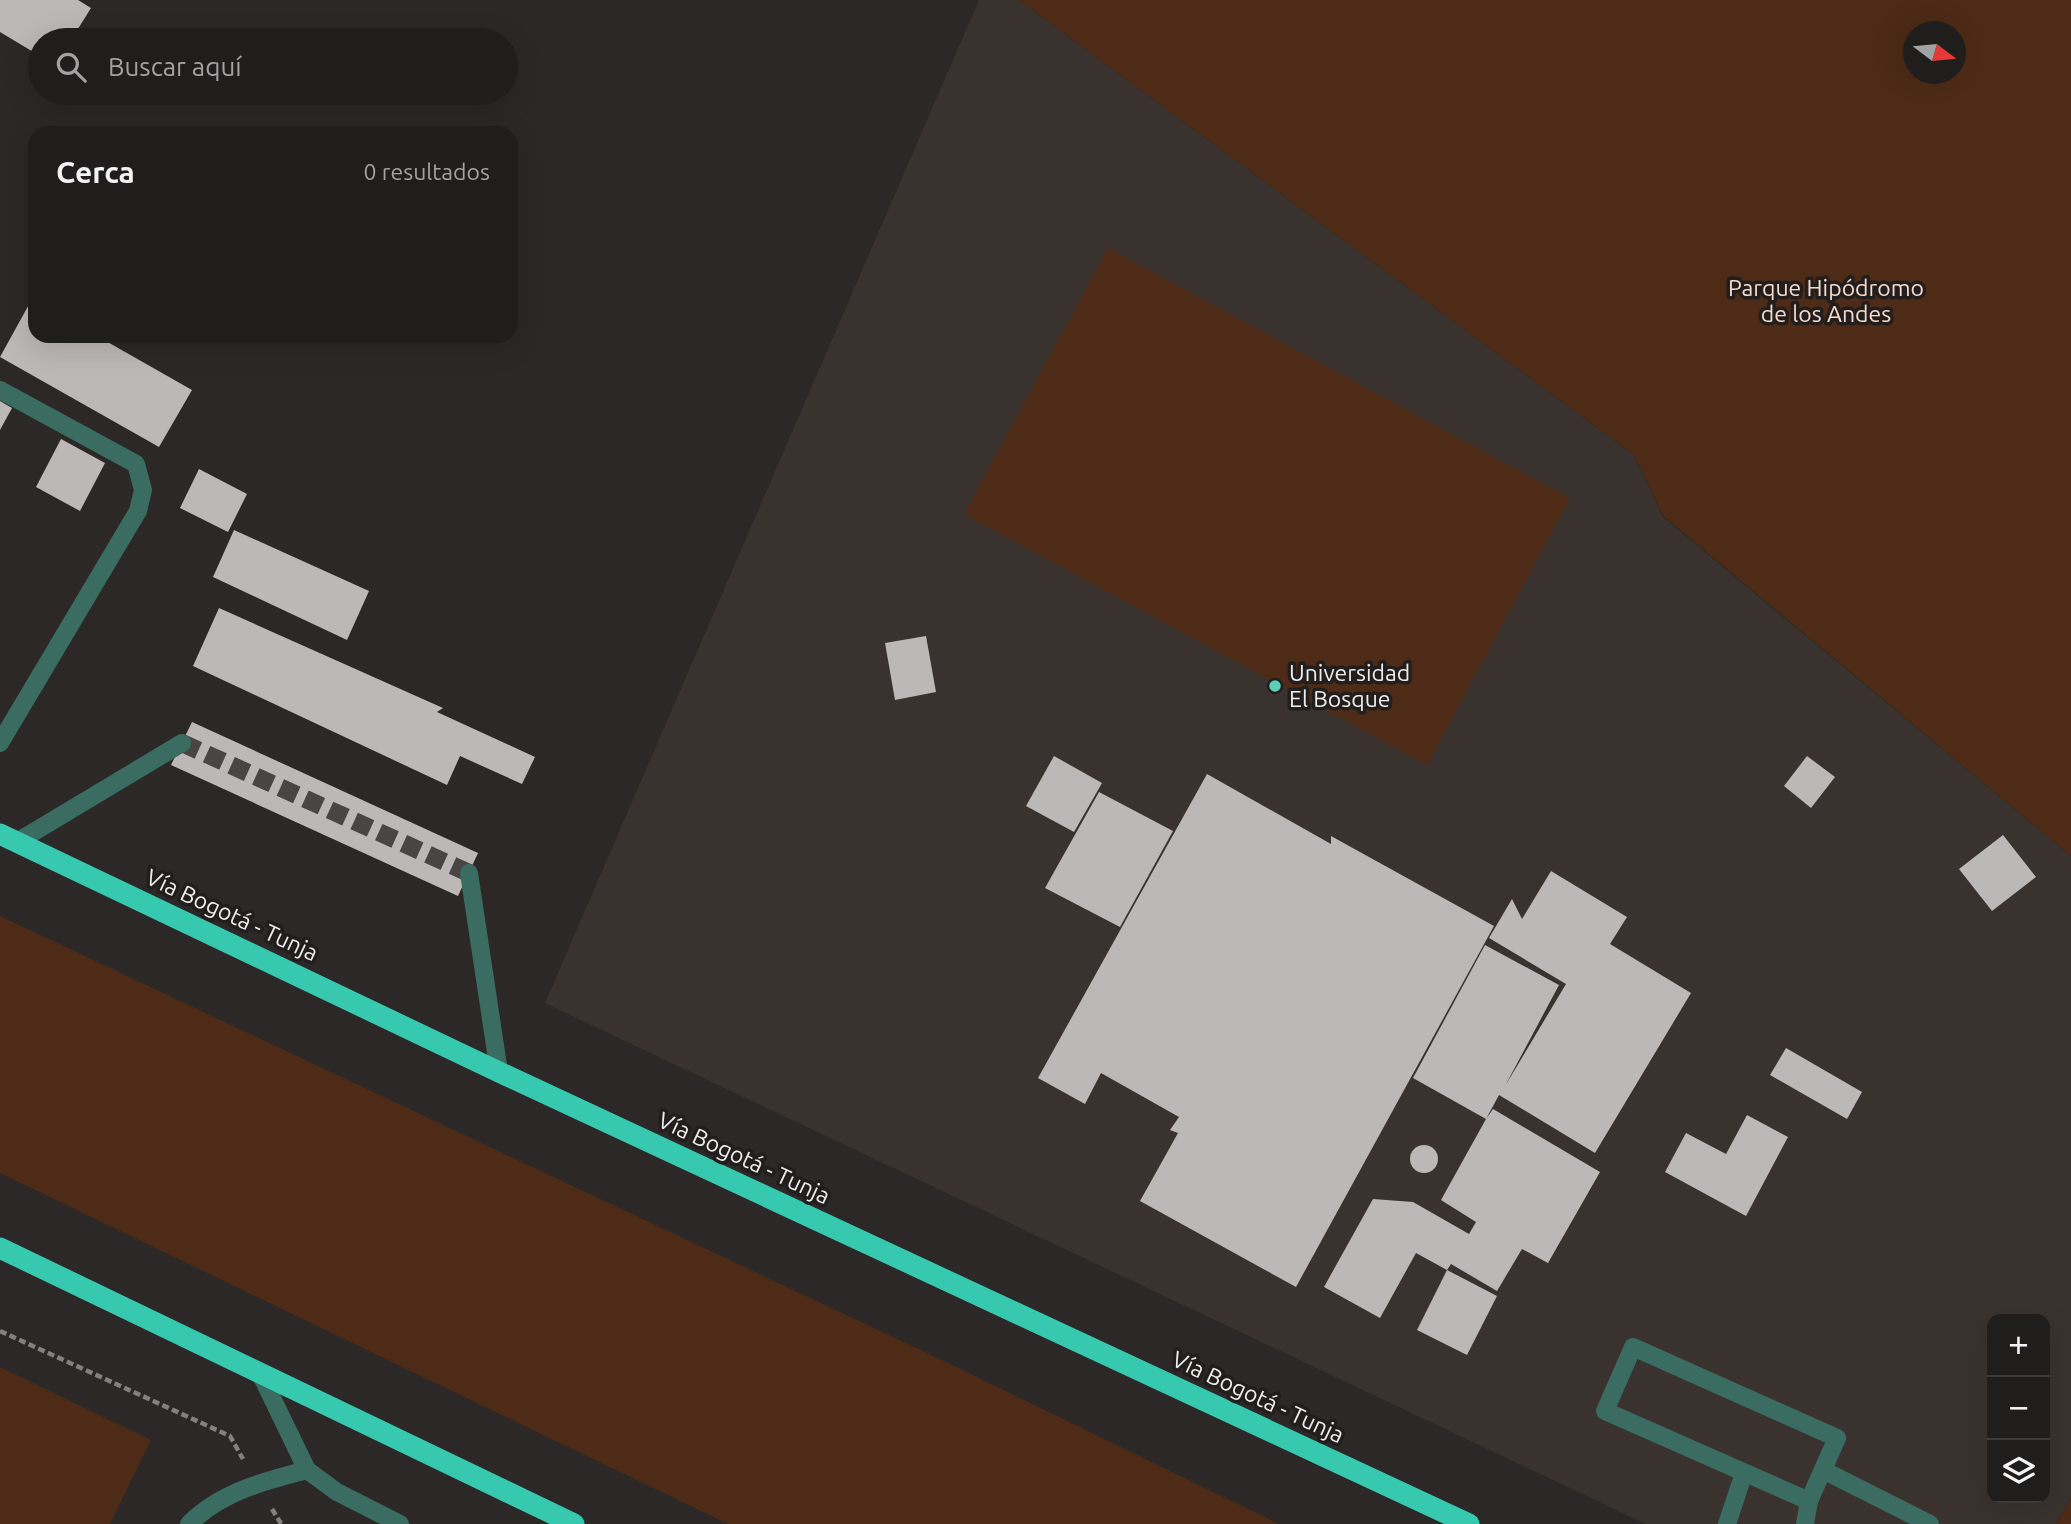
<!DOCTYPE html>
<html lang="es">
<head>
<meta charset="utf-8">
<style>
  body { margin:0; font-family:Ubuntu,sans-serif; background:#2d2b2a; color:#f1f3f6 }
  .controls { position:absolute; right:21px; bottom:21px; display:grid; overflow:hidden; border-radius:14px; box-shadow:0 7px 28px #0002 }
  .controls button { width:63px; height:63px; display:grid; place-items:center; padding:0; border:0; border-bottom:2px solid #3d3c3b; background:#201e1d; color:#f1f3f6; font:35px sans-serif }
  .compass { position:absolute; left:1903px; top:21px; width:63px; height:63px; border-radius:50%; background:#201e1d; box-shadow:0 7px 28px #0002; rotate:106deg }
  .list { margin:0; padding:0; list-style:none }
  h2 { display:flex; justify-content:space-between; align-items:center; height:91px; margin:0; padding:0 28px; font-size:30px }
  h2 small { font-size:23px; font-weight:400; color:#a2a2a4 }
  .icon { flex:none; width:38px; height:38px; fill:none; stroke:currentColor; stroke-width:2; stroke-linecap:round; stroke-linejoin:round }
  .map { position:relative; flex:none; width:2071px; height:1524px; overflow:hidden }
  .search { position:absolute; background:#201e1d; box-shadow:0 7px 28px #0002; left:28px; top:28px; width:490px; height:77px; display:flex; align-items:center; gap:18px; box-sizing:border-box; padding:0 24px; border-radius:38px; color:#a2a2a4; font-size:26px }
  .panel { position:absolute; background:#201e1d; box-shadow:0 7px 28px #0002; left:28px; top:126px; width:490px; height:217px; border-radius:21px }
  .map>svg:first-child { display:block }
  .built { fill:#3a322e; fill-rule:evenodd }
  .green { fill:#4d2b16; fill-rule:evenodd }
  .building { fill:#bcb8b7 }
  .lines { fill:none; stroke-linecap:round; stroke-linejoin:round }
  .minor-tunnel { stroke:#484544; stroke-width:18; stroke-dasharray:18 9; stroke-linecap:butt }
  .path { stroke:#838180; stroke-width:4.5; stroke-dasharray:7 3.5; stroke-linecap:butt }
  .minor { stroke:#3b6c61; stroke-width:18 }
  .highway { stroke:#37c9af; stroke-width:21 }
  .poi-dot { fill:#5eceb7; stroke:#211e1d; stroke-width:2.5 }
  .labels { text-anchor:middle; stroke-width:7; stroke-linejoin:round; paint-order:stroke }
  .park-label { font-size:23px; fill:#f6d9c9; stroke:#211e1d }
  .poi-label { font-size:23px; fill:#edeceb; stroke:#211e1d; text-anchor:start }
  .street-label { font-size:23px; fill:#edeceb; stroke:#211e1d }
</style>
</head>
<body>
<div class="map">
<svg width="2071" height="1524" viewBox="0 0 2071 1524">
  <rect width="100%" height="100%" fill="#2b2827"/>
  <path class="built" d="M 979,0 L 1019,0 L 1634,455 L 1663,517 L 2071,856 L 2071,1498 L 2056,1524 L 1646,1524 L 545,1003 ZM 1992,1319 L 2045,1319 L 2045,1498 L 1992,1498 Z"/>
  <g class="green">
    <path d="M 1019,0 L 2071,0 L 2071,856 L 1663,516 L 1634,455 ZM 1913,32 L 1955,32 L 1955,74 L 1913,74 Z"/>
    <polygon points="1108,248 1570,498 1427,765 964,514"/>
    <polygon points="0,916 942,1360 1279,1524 728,1524 0,1173"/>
    <polygon points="0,1367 151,1440 110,1524 0,1524"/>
    <polygon points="2071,1498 2071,1524 2056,1524"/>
  </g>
  <g class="building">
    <polygon points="0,0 78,0 91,8 71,40 40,40 40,56 0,32"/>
    <polygon points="32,299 35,301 35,336 97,336 192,390 159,447 0,357"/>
    <polygon points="0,401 12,408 0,430"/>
    <polygon points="61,439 105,463 80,511 36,487"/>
    <polygon points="199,469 247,494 228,532 180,508"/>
    <polygon points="234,530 369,591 347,640 213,577"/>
    <polygon points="219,608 443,708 437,712 535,757 522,784 460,756 447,785 193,666"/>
    <polygon points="926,636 936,692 895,700 885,643"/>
    <polygon points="192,722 478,853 458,896 171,765"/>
    <polygon points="1054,756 1102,783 1074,832 1026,806"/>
    <polygon points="1807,756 1835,777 1811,808 1784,786"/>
    <polygon points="1207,774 1331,844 1331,836 1494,926 1296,1287 1140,1201 1178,1133 1170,1130 1179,1117 1101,1073 1085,1104 1038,1078"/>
    <polygon points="1099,792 1173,831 1120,927 1045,888"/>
    <polygon points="2003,835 2036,877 1992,911 1959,869"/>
    <polygon points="1551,871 1627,917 1610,944 1691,993 1595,1153 1499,1095 1486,1119 1493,1109 1600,1172 1548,1263 1522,1249 1497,1291 1451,1264 1447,1270 1416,1253 1380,1318 1324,1287 1373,1199 1413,1202 1469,1234 1476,1222 1441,1200 1486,1119 1413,1078 1485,945 1559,985 1505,1086 1566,984 1489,938 1512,899 1522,919"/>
    <polygon points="1786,1048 1862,1092 1847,1119 1770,1075"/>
    <polygon points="1747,1115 1788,1137 1746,1216 1665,1172 1686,1133 1726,1154"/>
    <circle cx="1424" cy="1159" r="14"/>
    <polygon points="1447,1270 1497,1296 1467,1355 1417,1330"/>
  </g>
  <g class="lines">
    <polyline class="minor-tunnel" points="182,743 469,873"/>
    <g class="path">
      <polyline points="0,1331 230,1436 243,1459"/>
      <polyline points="272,1509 280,1522 285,1524"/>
    </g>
    <g class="minor">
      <polyline points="0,390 136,464 143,490 138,511 0,743"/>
      <polyline points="17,842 182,743"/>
      <polyline points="469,873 499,1072"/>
      <polygon points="1633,1347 1837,1438 1809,1501 1605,1411"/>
      <polyline points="259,1371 307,1470"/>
      <polyline points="1823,1470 1930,1524"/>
      <path d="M 189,1524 C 221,1492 264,1481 307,1470 L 337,1492 L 400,1524"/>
      <polyline points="1727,1524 1744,1473"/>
      <polyline points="1805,1524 1809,1501"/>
    </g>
    <g class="highway">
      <polyline points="0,834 499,1072 1469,1524"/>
      <polyline points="0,1248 574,1524"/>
    </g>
  </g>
  <circle class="poi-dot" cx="1275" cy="686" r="7"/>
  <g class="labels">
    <g class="park-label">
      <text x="1826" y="296">Parque Hipódromo<tspan x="1826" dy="26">de los Andes</tspan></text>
    </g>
    <g class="poi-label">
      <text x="1289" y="681">Universidad<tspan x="1289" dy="26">El Bosque</tspan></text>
    </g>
    <g class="street-label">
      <text transform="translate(232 915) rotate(25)" y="8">Vía Bogotá - Tunja</text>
      <text transform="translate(744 1158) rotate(25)" y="8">Vía Bogotá - Tunja</text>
      <text transform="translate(1258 1397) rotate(25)" y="8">Vía Bogotá - Tunja</text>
    </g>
  </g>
</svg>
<div class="controls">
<button>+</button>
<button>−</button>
<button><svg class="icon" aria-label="layers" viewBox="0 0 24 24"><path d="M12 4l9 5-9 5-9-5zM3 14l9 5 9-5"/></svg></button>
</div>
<svg class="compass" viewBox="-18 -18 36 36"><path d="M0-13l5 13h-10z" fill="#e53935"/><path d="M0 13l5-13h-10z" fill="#a2a2a4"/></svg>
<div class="search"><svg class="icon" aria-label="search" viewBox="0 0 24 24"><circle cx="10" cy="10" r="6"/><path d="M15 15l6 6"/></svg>Buscar aquí</div>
<section class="panel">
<h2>Cerca<small>0 resultados</small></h2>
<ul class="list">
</ul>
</section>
</div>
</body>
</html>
